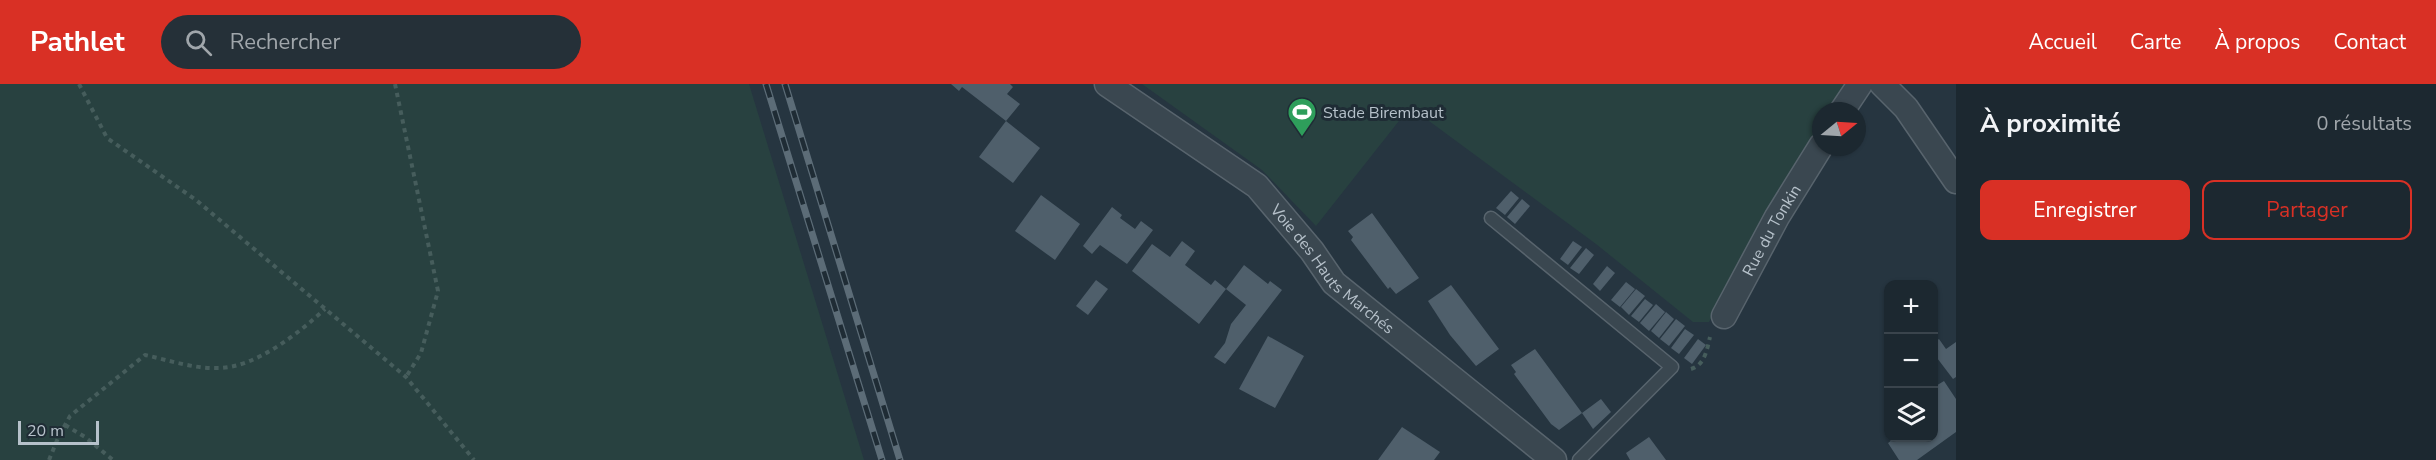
<!DOCTYPE html>
<html lang="fr">
<head>
<meta charset="utf-8">
<style>
  body { margin:0; font-family:"Nunito Sans",sans-serif; background:#253038; color:#f1f3f6 }
  .controls { position:absolute; right:18px; bottom:18px; display:grid; overflow:hidden; border-radius:12px; box-shadow:0 2px 4px #0004 }
  .controls button { width:54px; height:54px; display:grid; place-items:center; padding:0; border:0; border-bottom:2px solid #3a444c; background:#1c2830; color:#f1f3f6; font:30px sans-serif }
  .compass { position:absolute; left:1812px; top:18px; width:54px; height:54px; border-radius:50%; background:#1c2830; box-shadow:0 2px 4px #0004; rotate:72deg }
  .scale { position:absolute; left:18px; bottom:15px; width:81px; box-sizing:border-box; padding-left:6px; border:3px solid #b6c1ca; border-top:0; font-size:16px; line-height:21px; white-space:nowrap; color:#b6c1ca; -webkit-text-stroke:4px #1f2c35; paint-order:stroke }
  .list { margin:0; padding:0; list-style:none }
  h2 { display:flex; justify-content:space-between; align-items:center; height:78px; margin:0; padding:0 24px; font-size:26px }
  h2 small { font-size:20px; font-weight:400; color:#a0a6ab }
  .actions { display:flex; gap:12px; padding:18px 24px }
  .actions a { flex:1; padding:14px 0; border:2px solid #d93025; border-radius:12px; text-align:center; font-size:21px; color:#d93025 }
  .actions .main { background:#d93025; color:#fff }
  .icon { flex:none; width:33px; height:33px; fill:none; stroke:currentColor; stroke-width:2; stroke-linecap:round; stroke-linejoin:round }
  .map { position:relative; flex:none; width:1956px; height:376px; overflow:hidden }
  header { display:flex; align-items:center; gap:36px; box-sizing:border-box; height:84px; padding:0 30px; background:#d93025; color:#fff }
  header strong { font-size:28px }
  nav { display:flex; gap:33px; margin-inline-start:auto; font-size:21px }
  .search { width:420px; height:54px; background:#253038; display:flex; align-items:center; gap:15px; box-sizing:border-box; padding:0 21px; border-radius:33px; color:#a0a6ab; font-size:22px }
  main { display:flex }
  aside { flex:1; background:#1c2830 }
  .map>svg:first-child { display:block }
  .green { fill:#284140 }
  .building { fill:#4f5f6b }
  .lines { fill:none; stroke-linecap:round; stroke-linejoin:round }
  .service-casing { stroke:#58646d; stroke-width:15 }
  .minor-casing { stroke:#58646d; stroke-width:27 }
  .path { stroke:#465d5c; stroke-width:4; stroke-dasharray:4.5 4.5; stroke-linecap:butt }
  .service { stroke:#3a4750; stroke-width:12 }
  .minor { stroke:#3a4750; stroke-width:24 }
  .rail-casing { stroke:#5c6c77; stroke-width:7 }
  .rail { stroke:#1f2c35; stroke-width:4.5; stroke-dasharray:14; stroke-linecap:butt }
  .labels { text-anchor:middle; stroke-width:6; stroke-linejoin:round; paint-order:stroke }
  .poi-label { font-size:16px; fill:#b6c1ca; stroke:#1f2c35; text-anchor:start }
  .street-label { font-size:16px; fill:#b6c1ca; stroke:#1f2c35 }
</style>
</head>
<body>
<header>
<strong>Pathlet</strong>
<div class="search"><svg class="icon" aria-label="search" viewBox="0 0 24 24"><circle cx="10" cy="10" r="6"/><path d="M15 15l6 6"/></svg>Rechercher</div>
<nav><a>Accueil</a><a>Carte</a><a>À propos</a><a>Contact</a></nav>
</header>
<main>
<div class="map">
<svg width="1956" height="376" viewBox="0 0 1956 376">
  <rect width="100%" height="100%" fill="#263540"/>
  <g class="green">
    <polygon points="0,0 749,0 864,376 0,376"/>
    <polygon points="1142,0 1846,0 1830,27 1821,27 1821,43 1709,238 1693,238 1596,160 1410,23 1316,142 1262,86"/>
  </g>
  <g class="building">
    <polygon points="951,0 1010,0 1013,3 1007,10 1020,20 1006,37 962,3 959,7"/>
    <polygon points="1006,37 1040,64 1013,99 979,73"/>
    <polygon points="1511,107 1519,114 1505,131 1496,124"/>
    <polygon points="1041,111 1080,140 1055,176 1015,147"/>
    <polygon points="1522,115 1530,122 1515,140 1507,133"/>
    <polygon points="1112,123 1122,131 1120,134 1135,145 1141,137 1153,146 1127,180 1100,161 1092,170 1083,162"/>
    <polygon points="1372,129 1419,194 1396,210 1390,203 1388,205 1351,156 1353,153 1348,147"/>
    <polygon points="1182,157 1195,167 1185,181 1211,201 1215,196 1226,205 1199,240 1132,187 1152,160 1170,173"/>
    <polygon points="1573,157 1582,163 1568,181 1560,175"/>
    <polygon points="1586,164 1594,171 1579,190 1570,184"/>
    <polygon points="1244,181 1268,200 1270,197 1282,206 1225,280 1214,273 1225,259 1231,240 1246,221 1226,205"/>
    <polygon points="1607,182 1615,189 1600,207 1593,200"/>
    <polygon points="1096,196 1108,205 1088,231 1076,222"/>
    <polygon points="1626,198 1635,205 1620,223 1611,216"/>
    <polygon points="1451,201 1499,265 1476,282 1450,251 1428,217"/>
    <polygon points="1636,205 1645,212 1629,231 1621,223"/>
    <polygon points="1645,215 1653,221 1639,238 1631,232"/>
    <polygon points="1656,220 1665,228 1649,247 1640,239"/>
    <polygon points="1666,228 1674,235 1659,254 1651,247"/>
    <polygon points="1676,235 1685,242 1669,262 1660,255"/>
    <polygon points="1685,245 1694,251 1679,270 1671,264"/>
    <polygon points="1268,252 1304,272 1275,324 1239,305"/>
    <polygon points="1698,255 1706,261 1692,280 1684,274"/>
    <polygon points="1939,255 1946,265 1956,258 1956,293 1953,295 1934,270 1934,258"/>
    <polygon points="1535,265 1582,329 1601,315 1611,328 1593,345 1582,329 1559,346 1551,340 1514,290 1516,288 1511,281"/>
    <polygon points="1944,297 1956,315 1956,348 1917,376 1899,376 1888,359 1895,354 1934,354 1934,325 1937,322 1934,317 1934,303"/>
    <polygon points="1402,343 1440,368 1434,376 1378,376"/>
    <polygon points="1649,353 1666,376 1630,376 1626,369"/>
  </g>
  <g class="lines">
    <g class="service-casing">
      <polyline id="service" points="1491,134 1672,283 1579,376"/>
    </g>
    <g class="minor-casing">
      <g id="minor">
        <path id="s1" d="M 1107,0 L 1257,102 L 1312,167 L 1334,199 L 1554,376"/>
        <polyline points="1882,0 1906,24 1956,97"/>
        <polyline points="1842,27 1860,0"/>
        <path id="s2" d="M 1724,232 L 1777,133 L 1821,62"/>
      </g>
    </g>
    <g class="path">
      <polyline points="79,0 107,54 196,116 406,293 474,376"/>
      <polyline points="395,0 438,207 421,269 406,293"/>
      <path d="M 1691,285 C 1705,281 1707,265 1710,253"/>
      <polyline points="65,341 85,353 113,376"/>
      <path d="M 49,376 L 58,354 L 70,332 L 145,271 C 168,276 194,285 218,284 C 255,284 299,249 325,225"/>
    </g>
    <use href="#service" class="service"/>
    <use href="#minor" class="minor"/>
    <g class="rail-casing">
      <g id="rail">
        <polyline points="766,0 882,376"/>
        <polyline points="785,0 900,376"/>
      </g>
    </g>
    <use href="#rail" class="rail"/>
  </g>
  <defs>
    <g id="stadium-pin" transform="scale(1.5)"><path d="M0 17L-7.5 6A9.5 9.5 0 1 1 7.5 6Z" fill="#2e9e5b" stroke="#1f2c35"/><path d="M0-5a6.5 5 0 1 0 0 10a6.5 5 0 1 0 0-10ZM-3.5-1.8h7v3.6h-7Z" fill="#fff"/></g>
  </defs>
  <g fill-rule="evenodd">
    <use href="#stadium-pin" x="1302" y="28"/>
  </g>
  <g class="labels">
    <g class="poi-label">
      <text x="1323" y="34">Stade Birembaut</text>
    </g>
    <g class="street-label">
      <text dy="6" stroke="none"><textPath href="#s2" startOffset="98">Rue du Tonkin</textPath></text>
      <text dy="6" stroke="none"><textPath href="#s1" startOffset="294">Voie des Hauts Marchés</textPath></text>
    </g>
  </g>
</svg>
<div class="controls">
<button>+</button>
<button>−</button>
<button><svg class="icon" aria-label="layers" viewBox="0 0 24 24"><path d="M12 4l9 5-9 5-9-5zM3 14l9 5 9-5"/></svg></button>
</div>
<svg class="compass" viewBox="-18 -18 36 36"><path d="M0-13l5 13h-10z" fill="#e53935"/><path d="M0 13l5-13h-10z" fill="#a0a6ab"/></svg>
<div class="scale">20 m</div>
</div>
<aside>
<h2>À proximité<small>0 résultats</small></h2>
<ul class="list">
</ul>
<div class="actions"><a class="main">Enregistrer</a><a>Partager</a></div>
</aside>
</main>
</body>
</html>
